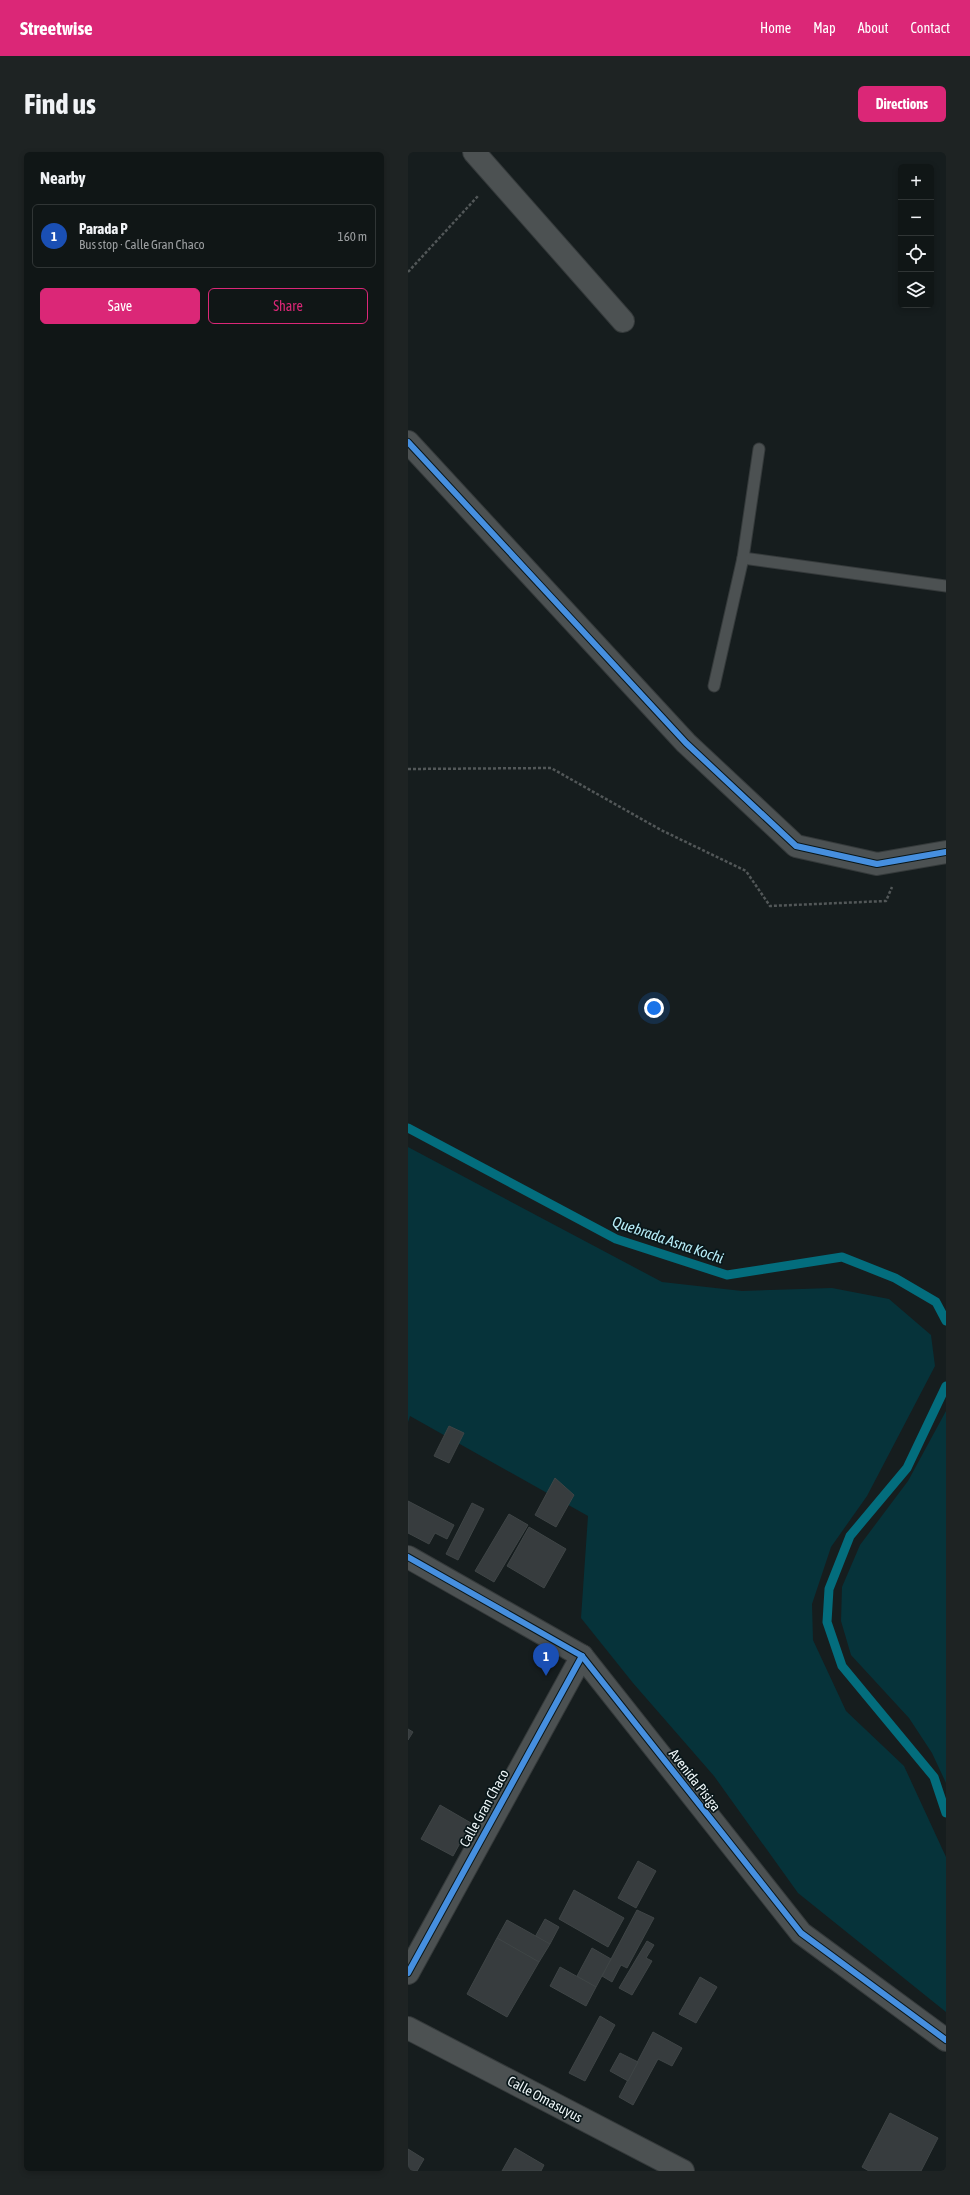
<!DOCTYPE html>
<html lang="en">
<head>
<meta charset="utf-8">
<style>
  body { margin:0; font-family:"Asap Condensed",sans-serif; background:#1e2323; color:#f1f3f6 }
  .controls { position:absolute; right:12px; top:12px; display:grid; overflow:hidden; border-radius:6px; box-shadow:0 2px 6px #0003 }
  .controls button { width:36px; height:36px; display:grid; place-items:center; padding:0; border:0; border-bottom:1px solid #303535; background:#101616; color:#f1f3f6; font:20px sans-serif }
  .you { position:absolute; left:246px; top:856px; width:14px; height:14px; margin:-10px; border:3px solid #fff; border-radius:50%; background:#1a73e8; box-shadow:0 0 0 6px #1a73e833 }
  .badge { display:grid; place-items:center; width:26px; height:26px; border-radius:50%; background:#db2777; color:#fff; font-size:13px; font-weight:700 }
  .pin { position:absolute; translate:-50% -33px; filter:drop-shadow(0 1px 2px #0008) }
  .pin::after { content:''; position:absolute; top:21px; width:14px; height:12px; background:inherit; clip-path:polygon(0 0,100% 0,50% 100%) }
  .list { margin:0; padding:0; list-style:none }
  h2 { display:flex; justify-content:space-between; align-items:center; height:52px; margin:0; padding:0 16px; font-size:17px }
  h2 small { font-size:13px; font-weight:400; color:#9c9fa1 }
  .list li { display:grid; grid-template-columns:26px 1fr auto; gap:12px; align-items:center; box-sizing:border-box; height:64px; margin:0 8px 8px; padding:0 8px; border:1px solid #303535; border-radius:6px }
  .list b { display:block; font-size:15px; white-space:nowrap }
  .list p { margin:0; font-size:13px; white-space:nowrap; color:#9c9fa1 }
  .list em { font-size:13px; font-style:normal; color:#9c9fa1 }
  .actions { display:flex; gap:8px; padding:12px 16px }
  .actions a { flex:1; padding:9px 0; border:1px solid #db2777; border-radius:6px; text-align:center; font-size:14px; color:#db2777 }
  .actions .main { background:#db2777; color:#fff }
  .icon { flex:none; width:22px; height:22px; fill:none; stroke:currentColor; stroke-width:2; stroke-linecap:round; stroke-linejoin:round }
  .map { position:relative; flex:none; width:538px; height:2019px; overflow:hidden; border-radius:6px }
  header { display:flex; align-items:center; gap:24px; box-sizing:border-box; height:56px; padding:0 20px; background:#db2777; color:#fff }
  header strong { font-size:19px }
  nav { display:flex; gap:22px; margin-inline-start:auto; font-size:14px }
  .intro { display:flex; align-items:center; justify-content:space-between; box-sizing:border-box; height:96px; padding:0 24px }
  h1 { margin:0; font-size:28px }
  .button { padding:10px 18px; border-radius:6px; background:#db2777; color:#fff; font-size:14px; font-weight:700 }
  main { display:flex; gap:24px; padding:0 24px }
  aside { flex:1; background:#101616; border-radius:6px; box-shadow:0 2px 6px #0003 }
  .map>svg:first-child { display:block }
  .green { fill:#06333a }
  .lines { fill:none; stroke-linecap:round; stroke-linejoin:round }
  .stream { stroke:#036d7d; stroke-width:9 }
  .building { fill:#373c3e; stroke:#3f4546 }
  .service-casing { stroke:#353a3b; stroke-width:13 }
  .minor-casing { stroke:#353a3b; stroke-width:24 }
  .path { stroke:#525758; stroke-width:2.5; stroke-dasharray:3 2; stroke-linecap:butt }
  .service { stroke:#4c5152; stroke-width:11 }
  .minor { stroke:#4c5152; stroke-width:22 }
  .cycleway-casing { stroke:#091619; stroke-width:8 }
  .cycleway { stroke:#468fdf; stroke-width:6 }
  .labels { text-anchor:middle; stroke-width:3.5; stroke-linejoin:round; paint-order:stroke }
  .street-label { font-size:14px; fill:#edf5f7; stroke:#091619 }
  .water-label { font-size:15px; font-style:italic; fill:#b8eef9; stroke:#091619 }
</style>
</head>
<body>
<header>
<strong>Streetwise</strong>
<nav><a>Home</a><a>Map</a><a>About</a><a>Contact</a></nav>
</header>
<div class="intro"><h1>Find us</h1><a class="button">Directions</a></div>
<main>
<aside>
<h2>Nearby<small></small></h2>
<ul class="list">
<li><span class="badge" style="background:#1a4fb4">1</span><div><b>Parada P</b><p>Bus stop · Calle Gran Chaco</p></div><em>160 m</em></li>
</ul>
<div class="actions"><a class="main">Save</a><a>Share</a></div>
</aside>
<div class="map">
<svg width="538" height="2019" viewBox="0 0 538 2019">
  <rect width="100%" height="100%" fill="#161d1e"/>
  <g class="green">
    <polygon points="0,995 254,1130 334,1139 424,1136 481,1147 523,1183 527,1214 459,1344 423,1395 404,1452 405,1488 438,1559 496,1614 538,1705 538,1860 390,1741 306,1624 225,1531 173,1466 180,1364 2,1264 0,1270"/>
    <polygon points="538,1259 538,1631 524,1601 501,1566 443,1503 433,1469 434,1435 452,1393 500,1329"/>
  </g>
  <g class="lines">
    <g class="stream">
      <polyline points="0,976 208,1087 319,1123 434,1105 487,1126 528,1150 538,1169"/>
      <polyline points="538,1234 499,1316 442,1384 421,1437 419,1470 434,1514 526,1625 538,1661"/>
    </g>
  </g>
  <g class="building">
    <polygon points="41,1274 56,1281 41,1311 26,1304"/>
    <polygon points="147,1326 166,1343 148,1375 127,1363"/>
    <polygon points="0,1349 46,1373 39,1387 27,1381 21,1392 0,1381"/>
    <polygon points="64,1351 76,1357 50,1408 38,1402"/>
    <polygon points="101,1362 120,1373 86,1430 67,1419"/>
    <polygon points="121,1375 158,1397 136,1436 99,1414"/>
    <polygon points="0,1577 5,1580 0,1588"/>
    <polygon points="32,1653 63,1671 45,1704 13,1687"/>
    <polygon points="230,1709 248,1719 228,1756 210,1746"/>
    <polygon points="166,1738 216,1766 200,1795 151,1767"/>
    <polygon points="229,1758 246,1766 219,1816 213,1813 204,1830 194,1824"/>
    <polygon points="137,1767 151,1775 142,1792 127,1785"/>
    <polygon points="99,1768 142,1792 131,1810 89,1786"/>
    <polygon points="89,1786 131,1810 99,1865 59,1842"/>
    <polygon points="239,1789 246,1793 238,1806 244,1809 224,1843 211,1836"/>
    <polygon points="184,1796 203,1807 188,1835 169,1824"/>
    <polygon points="152,1815 188,1835 178,1854 142,1834"/>
    <polygon points="292,1825 309,1835 288,1871 271,1862"/>
    <polygon points="192,1864 207,1873 177,1929 161,1921"/>
    <polygon points="245,1880 274,1896 264,1914 250,1907 225,1953 211,1945"/>
    <polygon points="212,1901 230,1910 220,1929 202,1919"/>
    <polygon points="482,1961 530,1986 513,2019 461,2019 454,2015"/>
    <polygon points="107,1996 136,2013 133,2019 94,2019"/>
    <polygon points="0,1997 16,2007 9,2019 0,2019"/>
  </g>
  <g class="lines">
    <g class="service-casing">
      <g id="service">
        <polyline points="335,406 538,434"/>
        <polyline points="306,534 335,406 351,297"/>
      </g>
    </g>
    <g class="minor-casing">
      <g id="minor">
        <polyline points="66,0 215,169"/>
        <polyline points="0,290 278,591 388,694 469,712 538,700"/>
        <polyline points="0,1405 174,1504 393,1781 538,1888"/>
        <polyline points="0,1821 174,1504"/>
        <polyline points="0,1876 275,2019"/>
      </g>
    </g>
    <g class="path">
      <polyline points="0,120 70,44"/>
      <polyline points="0,617 143,616 253,678 338,719 362,754 478,749 484,735"/>
    </g>
    <use href="#service" class="service"/>
    <use href="#minor" class="minor"/>
    <g class="cycleway-casing">
      <g id="cycleway">
        <polyline points="0,290 278,591 388,694 469,712 538,700"/>
        <polyline points="0,1405 174,1504 393,1781 538,1888"/>
        <polyline points="0,1821 174,1504"/>
      </g>
    </g>
    <use href="#cycleway" class="cycleway"/>
  </g>
  <g class="labels">
    <g class="street-label">
      <text transform="translate(287 1628) rotate(52)" y="5">Avenida Pisiga</text>
      <text transform="translate(76 1656) rotate(-61)" y="5">Calle Gran Chaco</text>
      <text transform="translate(137 1947) rotate(28)" y="5">Calle Omasuyus</text>
    </g>
    <g class="water-label">
      <text transform="translate(260 1088) rotate(19)" y="5">Quebrada Asna Kochi</text>
    </g>
  </g>
</svg>
<div class="controls">
<button>+</button>
<button>−</button>
<button><svg class="icon" aria-label="locate" viewBox="0 0 24 24"><circle cx="12" cy="12" r="6"/><path d="M12 2v4M12 18v4M2 12h4M18 12h4"/></svg></button>
<button><svg class="icon" aria-label="layers" viewBox="0 0 24 24"><path d="M12 4l9 5-9 5-9-5zM3 14l9 5 9-5"/></svg></button>
</div>
<div class="you"></div>
<div class="pin badge" style="left:138px;top:1524px;background:#1a4fb4">1</div>
</div>
</main>
</body>
</html>
